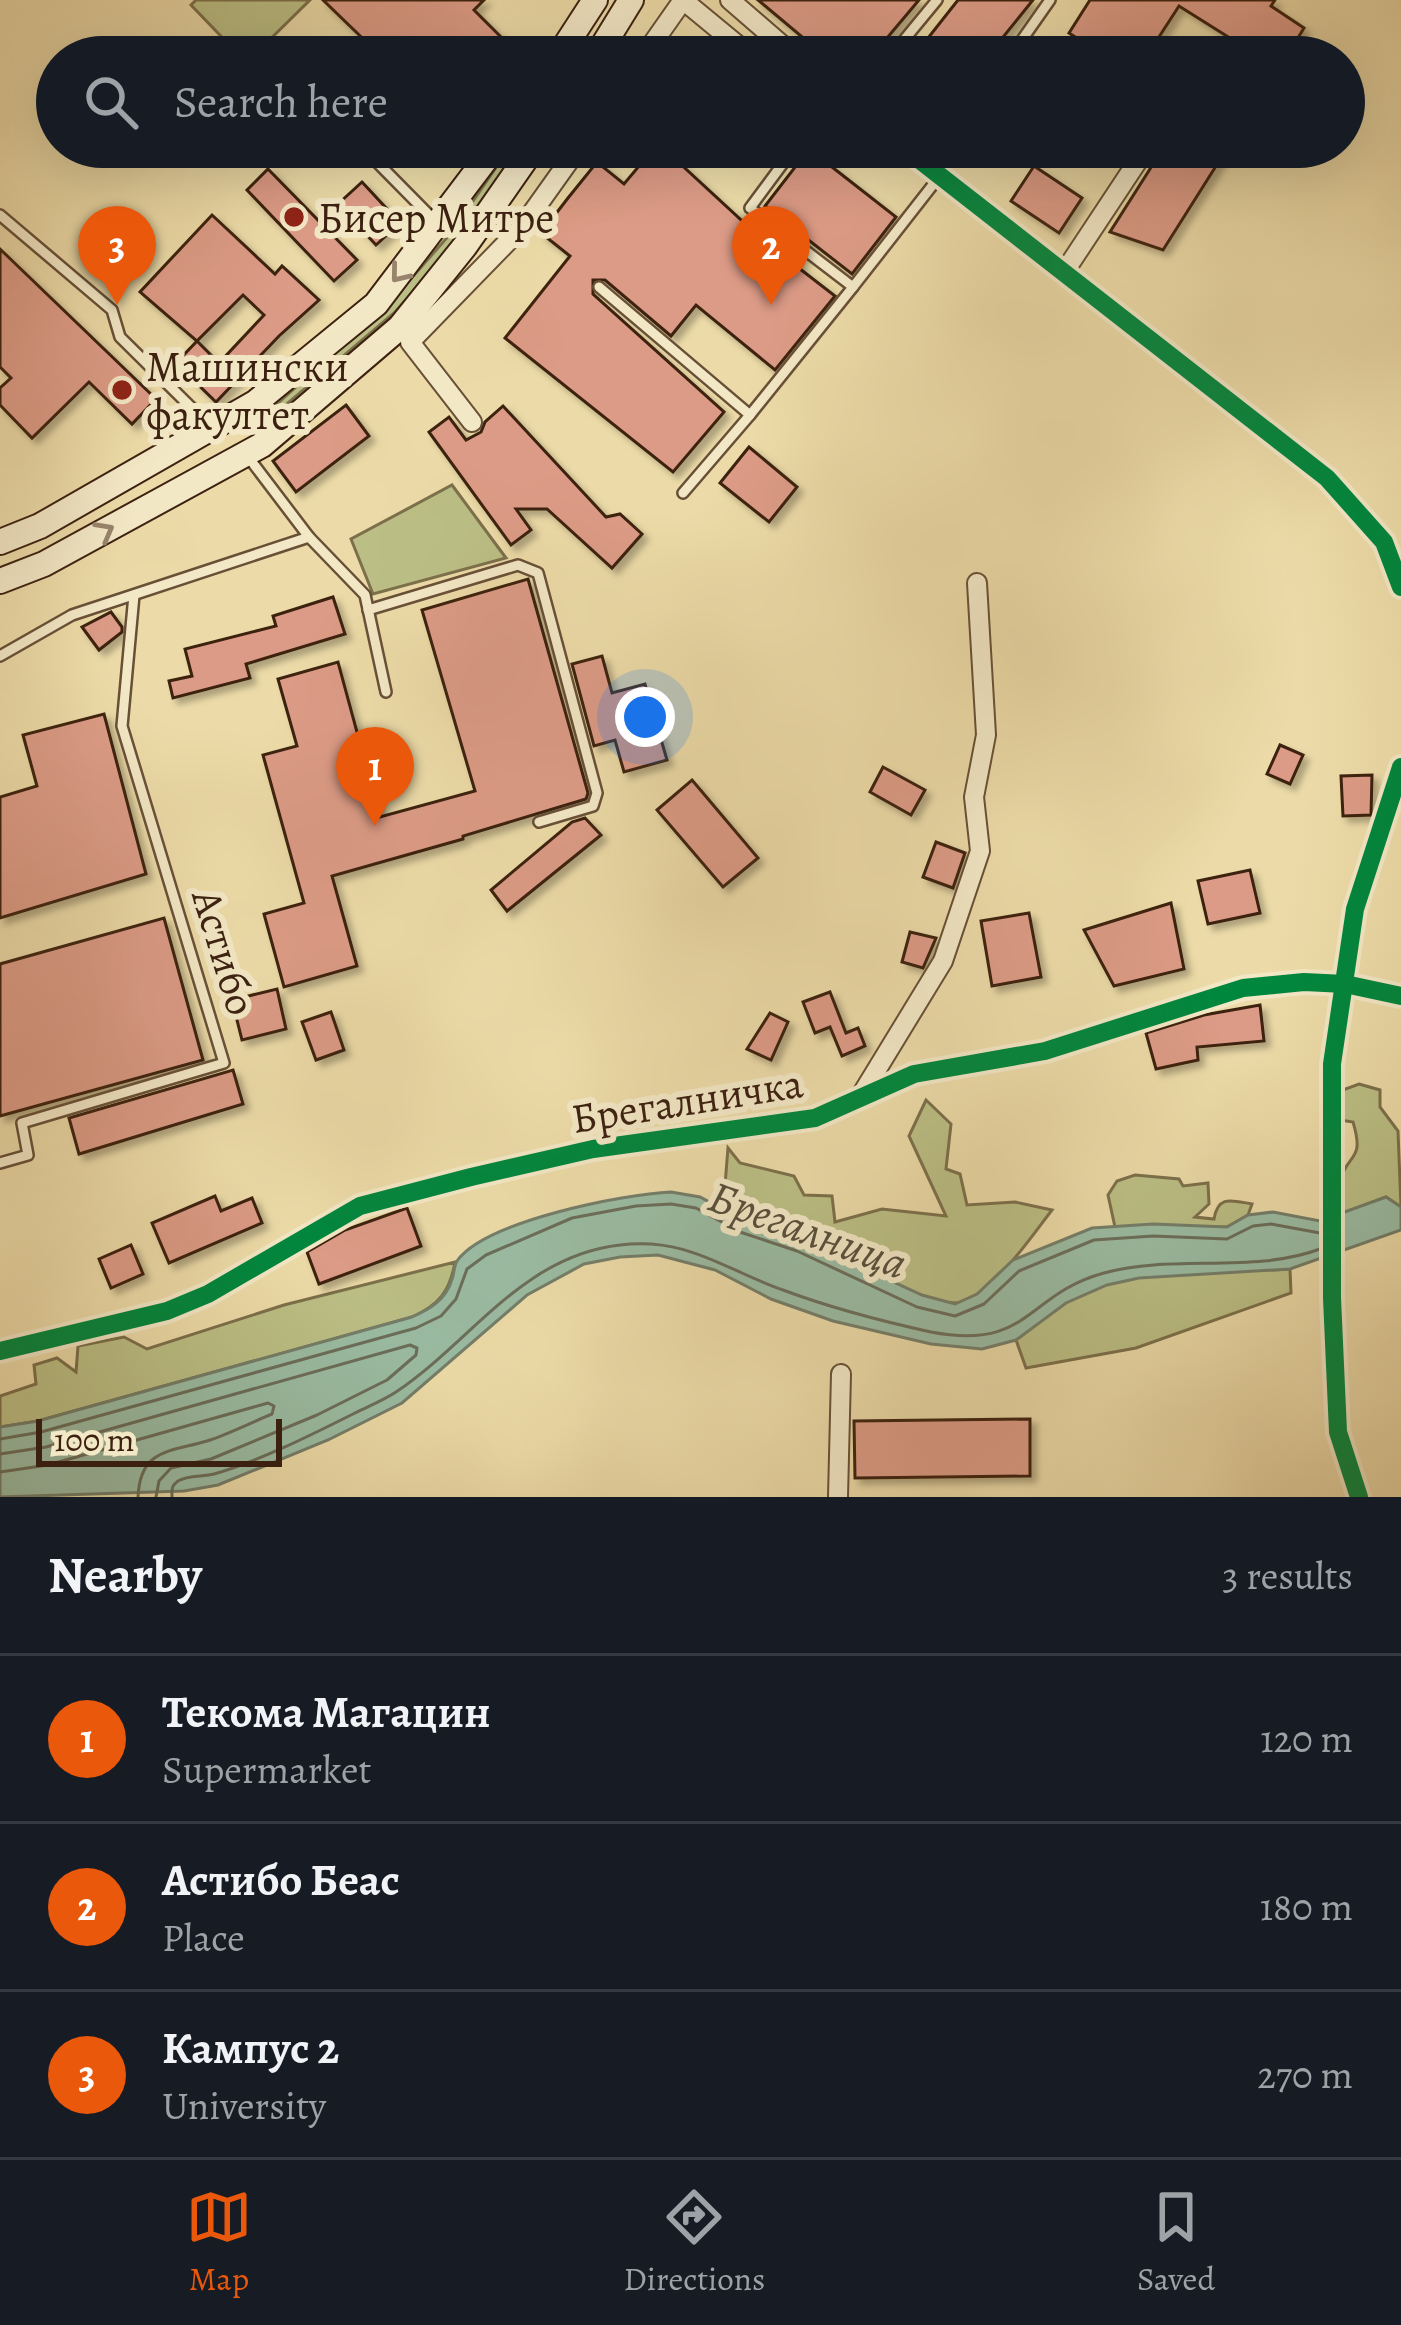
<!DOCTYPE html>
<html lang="en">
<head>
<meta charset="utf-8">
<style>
  body { margin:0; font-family:Alegreya,serif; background:#242831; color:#f1f3f6 }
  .scale { position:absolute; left:36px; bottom:30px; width:246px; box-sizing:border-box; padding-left:12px; border:6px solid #3c2111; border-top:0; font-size:33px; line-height:42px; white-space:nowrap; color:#3c2111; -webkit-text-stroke:9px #f3e8c6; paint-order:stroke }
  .you { position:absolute; left:645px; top:717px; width:42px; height:42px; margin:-30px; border:9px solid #fff; border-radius:50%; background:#1a73e8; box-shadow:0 0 0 18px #1a73e833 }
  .badge { display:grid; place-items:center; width:78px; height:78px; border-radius:50%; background:#ea580c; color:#fff; font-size:39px; font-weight:700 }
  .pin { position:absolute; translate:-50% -99px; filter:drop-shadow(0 3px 6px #0008) }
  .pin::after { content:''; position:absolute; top:63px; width:42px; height:36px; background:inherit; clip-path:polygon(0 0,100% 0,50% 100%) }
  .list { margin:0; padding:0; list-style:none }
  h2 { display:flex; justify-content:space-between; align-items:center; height:156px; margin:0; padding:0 48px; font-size:51px }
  h2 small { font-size:39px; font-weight:400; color:#9ea1a6 }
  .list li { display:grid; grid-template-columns:78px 1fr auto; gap:36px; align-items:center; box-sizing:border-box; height:168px; padding:0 48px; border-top:3px solid #363941 }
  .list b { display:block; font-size:45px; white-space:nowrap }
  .list p { margin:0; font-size:39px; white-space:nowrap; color:#9ea1a6 }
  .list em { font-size:39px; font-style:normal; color:#9ea1a6 }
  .icon { flex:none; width:66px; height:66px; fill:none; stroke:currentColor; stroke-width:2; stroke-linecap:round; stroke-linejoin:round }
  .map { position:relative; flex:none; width:1401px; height:1497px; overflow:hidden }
  .search { position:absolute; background:#171b24; box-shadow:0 12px 48px #0002; left:36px; right:36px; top:36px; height:132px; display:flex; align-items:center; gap:30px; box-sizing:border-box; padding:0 42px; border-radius:66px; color:#9ea1a6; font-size:45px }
  .sheet { height:660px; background:#171b24 }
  nav { display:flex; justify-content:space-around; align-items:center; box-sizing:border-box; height:168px; border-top:3px solid #363941; background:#171b24; font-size:33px; color:#9ea1a6 }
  nav a { display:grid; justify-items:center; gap:6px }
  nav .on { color:#ea580c }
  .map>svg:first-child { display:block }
  .green { fill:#bbbf85; stroke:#7c704b; stroke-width:3 }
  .water { fill:#9abca3; stroke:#747e69; stroke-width:3 }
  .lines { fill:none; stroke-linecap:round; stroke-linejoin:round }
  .shore { stroke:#6b6e5a; stroke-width:3 }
  .building { fill:#dc9b86; stroke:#3c2111; stroke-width:3; fill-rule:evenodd; filter:url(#shadow) }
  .lane-casing { stroke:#685037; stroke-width:14 }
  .street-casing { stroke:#685037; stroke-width:22 }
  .secondary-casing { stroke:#3c2111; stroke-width:28 }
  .lane { stroke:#f3e8c6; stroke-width:9 }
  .street { stroke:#f3e8c6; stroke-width:18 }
  .secondary { stroke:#f3e8c6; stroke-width:24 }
  .cycleway-casing { stroke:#f3e8c6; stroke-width:26 }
  .cycleway { stroke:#00873e; stroke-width:18 }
  .oneway { stroke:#98846c }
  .poi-dot { fill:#8f2418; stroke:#f3e8c6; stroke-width:4.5 }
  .labels { text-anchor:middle; stroke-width:12; stroke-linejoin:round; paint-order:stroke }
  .poi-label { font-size:42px; fill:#3c2111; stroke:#f3e8c6; text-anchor:start }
  .street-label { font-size:42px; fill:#3c2111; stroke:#f3e8c6 }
  .water-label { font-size:45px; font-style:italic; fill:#58503d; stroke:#f3e8c6 }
</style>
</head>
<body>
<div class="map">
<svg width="1401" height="1497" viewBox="0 0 1401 1497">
  <defs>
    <filter id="shadow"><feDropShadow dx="5.5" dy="5.5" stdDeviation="3" flood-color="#0004"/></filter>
  </defs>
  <rect width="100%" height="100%" fill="#ecdba8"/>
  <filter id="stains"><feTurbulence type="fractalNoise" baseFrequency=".00167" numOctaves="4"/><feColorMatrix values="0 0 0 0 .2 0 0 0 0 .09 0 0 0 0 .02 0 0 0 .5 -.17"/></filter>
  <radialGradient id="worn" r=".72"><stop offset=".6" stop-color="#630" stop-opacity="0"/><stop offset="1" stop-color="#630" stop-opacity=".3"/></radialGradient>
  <g class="green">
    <polygon points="196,0 310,0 252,57 241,57 191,5"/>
    <polygon points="510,147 524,147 458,242 394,313 281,409 277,404 387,306 451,233"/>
    <polygon points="452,485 506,558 373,594 351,539"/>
    <path d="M 1359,1084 L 1380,1090 L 1380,1107 L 1398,1131 L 1401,1207 L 1386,1197 L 1342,1214 C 1341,1205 1338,1190 1340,1181 C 1348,1152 1365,1162 1353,1122 L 1340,1120 L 1340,1091 Z"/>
    <path d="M 926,1100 L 951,1124 L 946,1169 L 960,1174 L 967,1205 L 1015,1202 L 1052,1210 C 1031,1237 995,1291 962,1302 C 935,1311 831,1253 800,1240 C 774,1228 748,1223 723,1210 L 728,1148 L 740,1163 L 794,1176 L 804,1195 L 832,1196 L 835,1222 L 882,1209 L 946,1216 L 909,1136 Z"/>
    <path d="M 1135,1175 L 1179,1179 L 1183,1186 L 1208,1183 L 1209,1204 L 1195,1217 L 1214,1219 C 1218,1194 1233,1201 1252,1204 L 1248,1215 L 1227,1227 L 1115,1227 L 1108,1195 L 1117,1181 Z"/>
    <path d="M 455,1262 C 450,1291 439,1305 412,1317 L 38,1421 L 0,1427 L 0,1396 L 36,1384 L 34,1365 L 57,1358 L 76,1372 L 78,1346 L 124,1337 L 147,1349 L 284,1305 Z"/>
    <path d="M 1290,1269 L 1291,1293 L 1136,1348 L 1026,1368 L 1016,1340 C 1038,1323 1060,1303 1086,1292 C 1141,1267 1229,1273 1290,1269 Z"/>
  </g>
  <path class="water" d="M 671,1192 L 700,1197 L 745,1221 L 802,1240 L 922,1295 L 955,1304 L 977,1294 L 1013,1260 L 1092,1228 L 1153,1224 L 1227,1227 L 1248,1215 L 1273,1212 L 1320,1221 L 1386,1197 L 1401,1207 L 1401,1230 L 1290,1269 L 1139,1278 L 1107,1285 L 1066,1303 L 1016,1340 L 982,1349 L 931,1344 L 833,1321 L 771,1299 L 715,1270 L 658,1255 L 620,1257 L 584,1264 L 527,1295 L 402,1403 L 328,1440 L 218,1485 L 184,1491 L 0,1497 L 0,1427 L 38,1421 L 412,1317 C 430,1309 446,1300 452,1279 C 454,1275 454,1265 457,1261 C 485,1221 624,1194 671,1192 Z"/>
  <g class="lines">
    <g class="shore">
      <polyline points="0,1439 41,1432 416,1328 441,1316 456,1299 467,1269 486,1255 572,1218 636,1206 671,1204 696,1208 740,1232 797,1251 917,1307 955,1316 984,1304 1019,1271 1094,1240 1153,1236 1227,1239 1253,1226 1271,1224 1320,1233"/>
      <polyline points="0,1454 46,1447 410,1345 417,1348 416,1355 387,1380 317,1415 211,1459 171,1468 159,1481 156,1497"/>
      <path d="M 0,1472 L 48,1465 L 268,1403 L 274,1406 L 272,1414 C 250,1423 229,1434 207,1441 C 171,1452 140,1448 138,1497"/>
      <path d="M 172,1497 C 172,1489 171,1486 178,1481 C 188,1475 203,1477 214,1474 C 262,1460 311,1435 355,1413 C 369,1406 384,1400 396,1392 C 471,1342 522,1256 620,1245 C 688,1237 723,1269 783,1290 C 831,1308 881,1321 931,1332 C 1030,1351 1026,1294 1104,1273 C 1174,1254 1253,1274 1320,1249"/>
    </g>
  </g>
  <g class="building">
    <polygon points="323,0 484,0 474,10 507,43 494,57 382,57"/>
    <polygon points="758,0 919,0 871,57 826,57"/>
    <polygon points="958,0 1033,0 987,57 913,57"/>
    <polygon points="1090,0 1275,0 1271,6 1304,28 1286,57 1222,57 1233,40 1179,6 1146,57 1107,57 1069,33"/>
    <polygon points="655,147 662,147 764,241 835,296 775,370 696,305 671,336 605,280 593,280 593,294 724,412 673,472 505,338 570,256 541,233 568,198 597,162 624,184"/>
    <polygon points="1164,147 1228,147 1163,250 1110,232"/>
    <polygon points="809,149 896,217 852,274 765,206"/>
    <polygon points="1034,166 1082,198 1059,233 1011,201"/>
    <polygon points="268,169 357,260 334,281 247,190"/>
    <polygon points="362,182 400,223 376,245 338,204"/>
    <path d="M 212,215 L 275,274 L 282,266 L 319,300 L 279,336 L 216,402 L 176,363 L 197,341 L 140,292 ZM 243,295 L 264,315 L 219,363 L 197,341 Z"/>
    <polygon points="0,249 156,399 132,424 89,382 32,438 0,405 0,388 11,378 0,367"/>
    <polygon points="346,405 369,436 296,492 273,461"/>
    <polygon points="503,406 606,517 620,514 642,534 612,568 547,509 516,509 531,530 511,545 429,432 449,417 466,440 481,432 485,422"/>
    <polygon points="749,447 797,487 769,522 720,483"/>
    <polygon points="528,579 588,793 586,799 463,836 463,839 332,876 357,966 284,987 264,914 304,903 263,755 297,746 278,679 338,662 380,817 475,791 422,610"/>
    <polygon points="333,597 345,634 246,664 250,678 173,698 169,681 192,676 185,649 276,626 273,616"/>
    <polygon points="111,612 122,627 122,632 99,650 82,627"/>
    <polygon points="602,656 612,693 645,684 667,760 624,772 615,740 594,746 572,664"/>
    <polygon points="104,714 146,874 0,918 0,797 37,786 23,735"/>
    <polygon points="1280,745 1303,755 1290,784 1267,774"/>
    <polygon points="883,767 925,790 911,815 870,792"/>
    <polygon points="1372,775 1371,815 1343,816 1341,776"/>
    <polygon points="692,780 758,858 723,887 657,810"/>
    <polygon points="585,818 601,835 507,911 491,890 572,822"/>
    <polygon points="936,842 965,853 953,888 923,877"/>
    <polygon points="1250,870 1260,913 1208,924 1198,881"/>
    <polygon points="1171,903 1184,969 1114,986 1084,930"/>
    <polygon points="1029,913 1041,977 992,986 981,921"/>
    <polygon points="164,918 203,1060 0,1116 0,964"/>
    <polygon points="910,932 936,938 923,968 902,962"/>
    <polygon points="277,989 286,1029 242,1040 232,1000"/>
    <polygon points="830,992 846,1033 858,1028 865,1046 842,1056 830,1027 815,1033 803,1002"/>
    <polygon points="1260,1005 1264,1041 1197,1047 1198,1060 1156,1069 1146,1033 1204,1015"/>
    <polygon points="331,1012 344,1050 316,1060 302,1022"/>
    <polygon points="770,1013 788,1022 771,1060 747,1049"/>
    <polygon points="233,1070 243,1104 79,1154 69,1118"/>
    <polygon points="215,1196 221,1211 252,1198 262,1223 169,1263 152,1223"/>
    <polygon points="407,1208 421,1246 319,1284 307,1252 345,1230"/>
    <polygon points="131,1245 143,1274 111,1288 99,1259"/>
    <polygon points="1030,1419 1030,1476 855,1478 854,1421"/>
  </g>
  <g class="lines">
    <g class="lane-casing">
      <g id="lane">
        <polyline points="890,57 937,0"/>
        <polyline points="1010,57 1050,0"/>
        <polyline points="362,147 434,220"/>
        <polyline points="795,147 750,208 853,287 939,177"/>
        <polyline points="928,168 943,147"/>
        <polyline points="0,215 112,310 120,337 208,424"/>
        <polyline points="599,287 750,415 853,287"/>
        <polyline points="683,493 750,415"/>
        <polyline points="309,537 365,595 386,692"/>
        <polyline points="368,610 518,565 538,573 597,793 593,806 539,822"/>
        <polyline points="0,656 72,615 309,537 249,458"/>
        <polyline points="0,1163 28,1155 22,1123 224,1063 122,726 134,595"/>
      </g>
    </g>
    <g class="street-casing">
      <g id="street">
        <polyline points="730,0 796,57"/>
        <polyline points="643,57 683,0 752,57"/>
        <polyline points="1206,57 1211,50"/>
        <polyline points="903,147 1327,478 1384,542 1401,587"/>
        <polyline points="1063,274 1147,147"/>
        <polyline points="472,422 410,342 522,227 579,147"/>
        <polyline points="860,1097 943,961 980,851 974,797 986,735 977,583"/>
        <polyline points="0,1351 167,1311 208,1294 360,1206 471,1177 593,1149 815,1118 914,1074 1045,1051 1243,988 1304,982 1345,984 1401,996"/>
        <polyline points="838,1497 841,1374"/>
        <polyline points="1359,1497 1338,1432 1332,1298 1332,1064 1355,909 1401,767"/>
      </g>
    </g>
    <g class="secondary-casing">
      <g id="secondary">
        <polyline points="558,57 595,0"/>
        <polyline points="596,57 631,0"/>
        <polyline points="0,542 40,526 255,403 376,304 495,147"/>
        <polyline points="0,581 44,564 262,445 400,327 465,246 534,147"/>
      </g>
    </g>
    <use href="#lane" class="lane"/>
    <use href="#street" class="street"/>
    <use href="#secondary" class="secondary"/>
    <g class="cycleway-casing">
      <g id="cycleway">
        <polyline points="903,147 1327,478 1384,542 1401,587"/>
        <polyline points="0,1351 167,1311 208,1294 360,1206 471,1177 593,1149 815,1118 914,1074 1045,1051 1243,988 1304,982 1345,984 1401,996"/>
        <polyline points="1359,1497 1338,1432 1332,1298 1332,1064 1355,909 1401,767"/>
      </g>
    </g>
    <use href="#cycleway" class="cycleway"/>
  </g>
  <defs><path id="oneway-chevron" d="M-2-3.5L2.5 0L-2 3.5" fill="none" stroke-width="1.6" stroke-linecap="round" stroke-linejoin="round" transform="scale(3)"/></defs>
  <g class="oneway">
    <use href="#oneway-chevron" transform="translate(399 274) rotate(129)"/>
    <use href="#oneway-chevron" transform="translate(105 531) rotate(-29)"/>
  </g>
  <g class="poi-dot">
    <circle cx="294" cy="217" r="12"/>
    <circle cx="122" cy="390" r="12"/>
  </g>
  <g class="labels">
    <g class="poi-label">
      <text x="318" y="232">Бисер Митре</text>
      <text x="146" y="381">Машински<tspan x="146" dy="48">факултет</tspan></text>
    </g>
    <g class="street-label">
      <text transform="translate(225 952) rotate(73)" y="15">Астибо</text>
      <text transform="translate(687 1100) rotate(-9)" y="15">Брегалничка</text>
    </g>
    <g class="water-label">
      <text transform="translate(808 1229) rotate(20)" y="16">Брегалница</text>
    </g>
  </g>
  <rect width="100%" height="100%" filter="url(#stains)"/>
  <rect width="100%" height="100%" fill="url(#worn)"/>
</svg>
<div class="scale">100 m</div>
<div class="you"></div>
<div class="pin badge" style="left:375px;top:826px">1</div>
<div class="pin badge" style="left:771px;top:305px">2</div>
<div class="pin badge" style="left:117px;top:305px">3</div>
<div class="search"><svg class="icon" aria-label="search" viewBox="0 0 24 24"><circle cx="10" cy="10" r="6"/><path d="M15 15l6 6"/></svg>Search here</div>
</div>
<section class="sheet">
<h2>Nearby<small>3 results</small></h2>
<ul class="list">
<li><span class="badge">1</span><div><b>Текома Магацин</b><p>Supermarket</p></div><em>120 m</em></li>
<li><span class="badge">2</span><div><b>Астибо Беас</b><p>Place</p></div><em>180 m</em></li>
<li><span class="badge">3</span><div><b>Кампус 2</b><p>University</p></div><em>270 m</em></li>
</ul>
</section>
<nav>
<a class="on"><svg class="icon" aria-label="map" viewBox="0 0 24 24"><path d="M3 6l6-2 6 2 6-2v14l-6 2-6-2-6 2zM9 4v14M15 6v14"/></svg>Map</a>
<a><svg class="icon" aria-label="directions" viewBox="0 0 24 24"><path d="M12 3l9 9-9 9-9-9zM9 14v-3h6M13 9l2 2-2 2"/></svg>Directions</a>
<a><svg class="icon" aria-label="saved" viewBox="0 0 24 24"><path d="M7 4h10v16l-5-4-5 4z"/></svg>Saved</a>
</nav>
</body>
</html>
